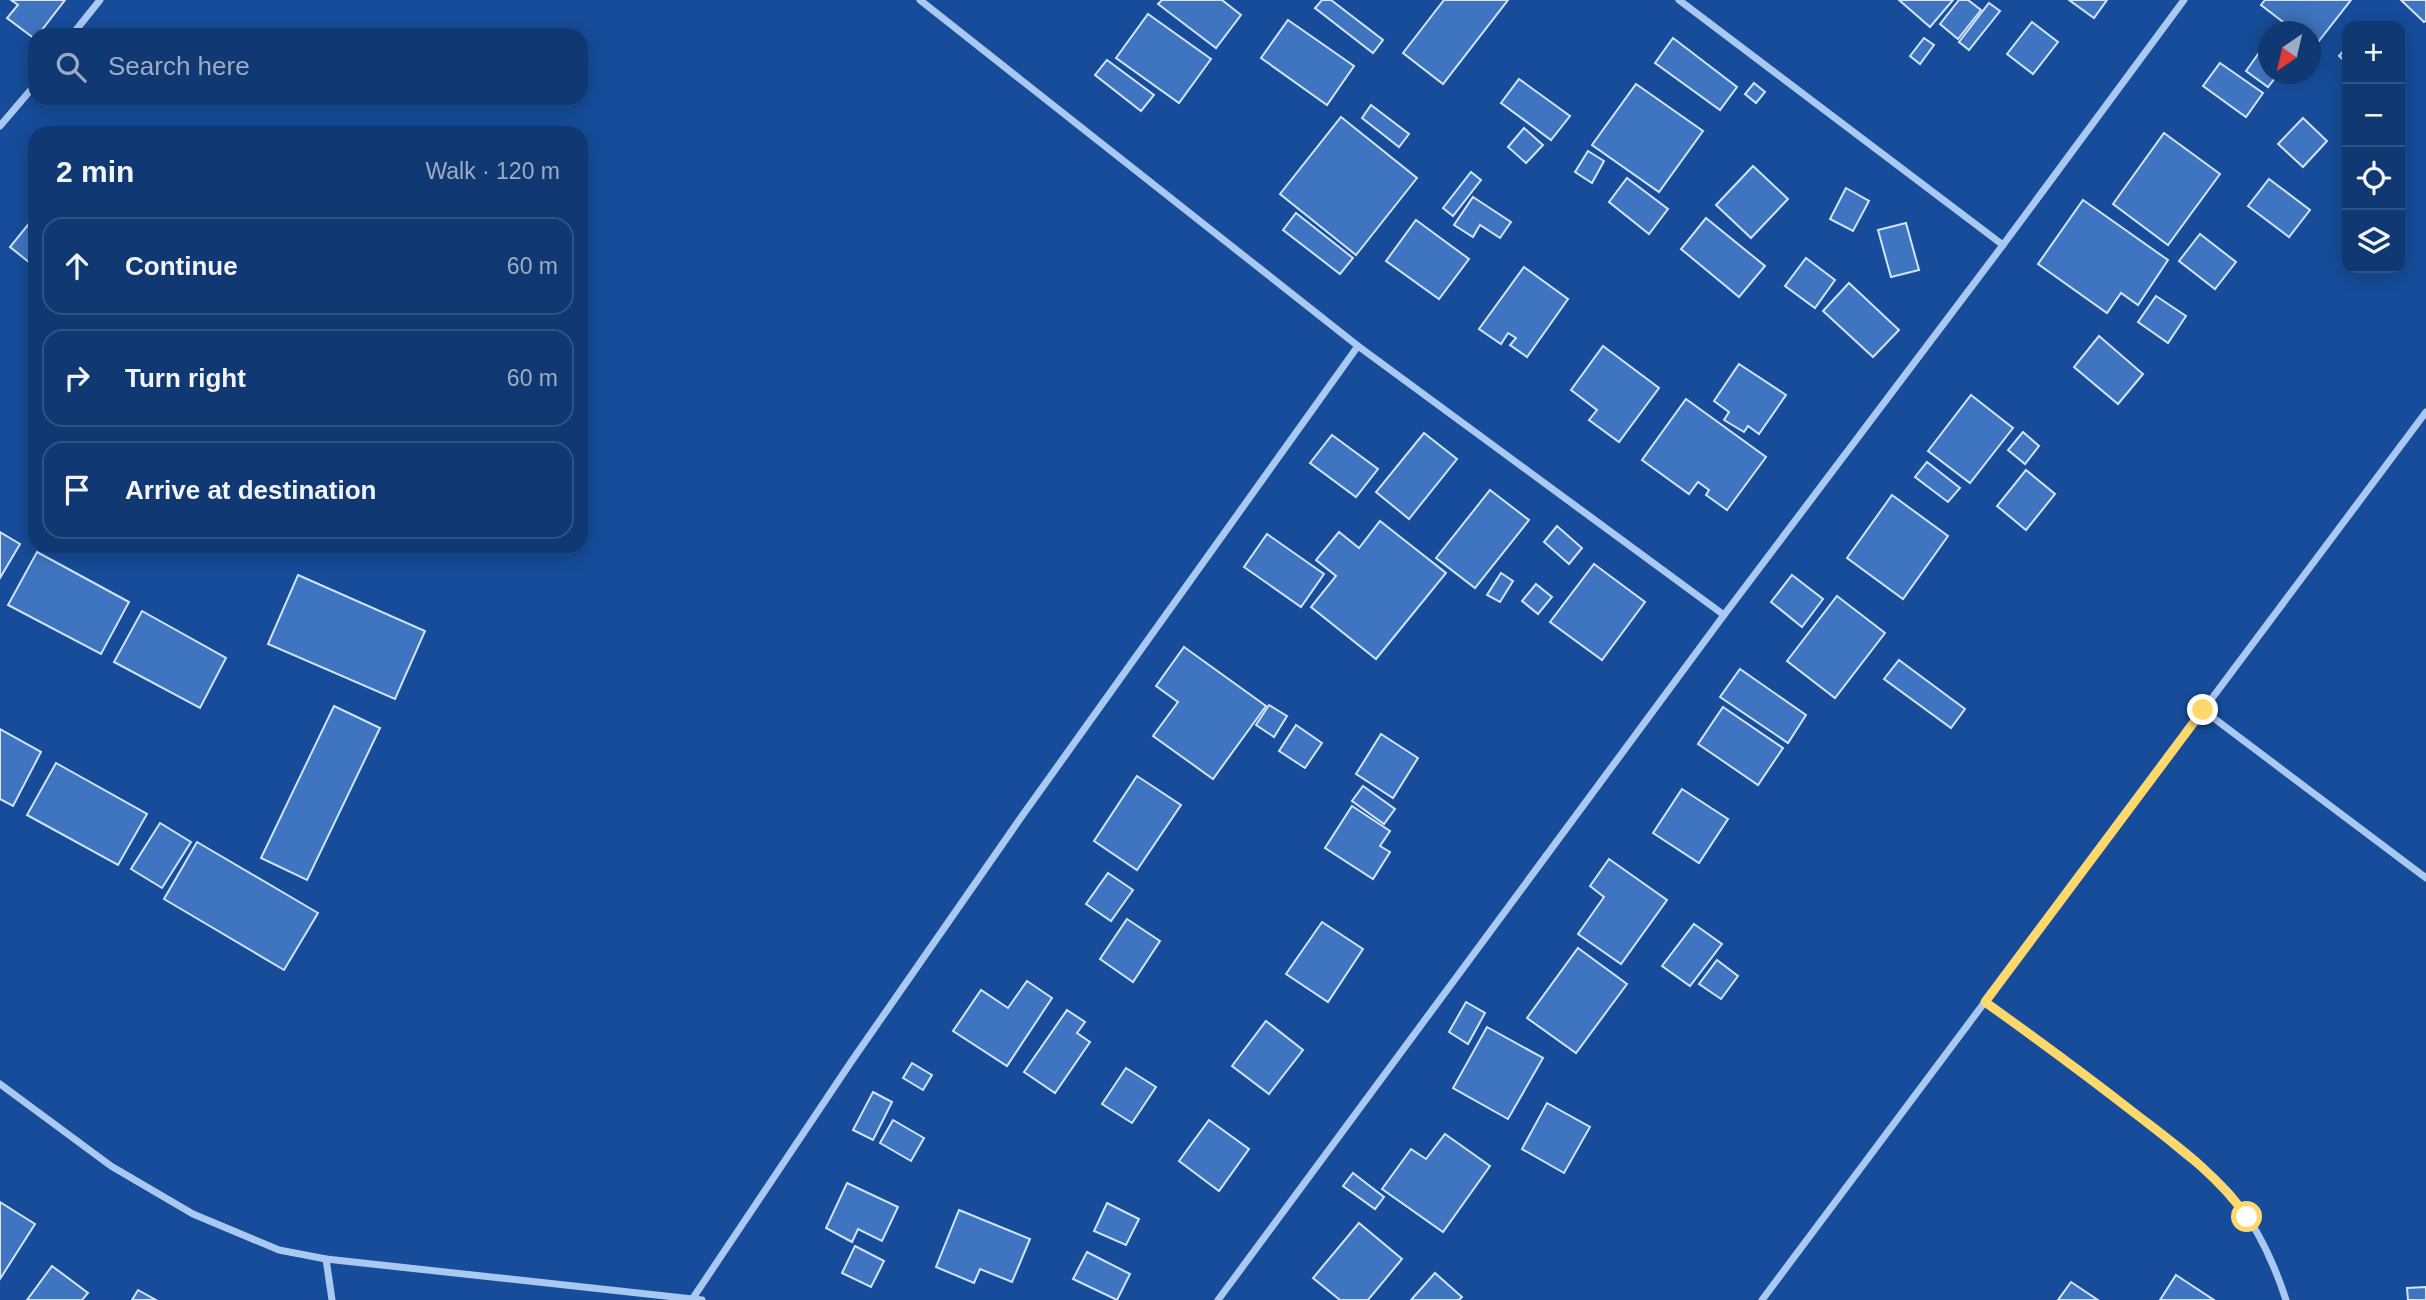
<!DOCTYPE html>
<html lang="en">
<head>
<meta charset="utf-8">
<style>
  body { margin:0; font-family:Helvetica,sans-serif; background:#1e447b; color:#f1f3f6 }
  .controls { position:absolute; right:21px; top:21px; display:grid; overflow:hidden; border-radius:14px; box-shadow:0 4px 18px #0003 }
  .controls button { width:63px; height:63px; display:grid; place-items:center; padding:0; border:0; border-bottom:2px solid #305385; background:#103973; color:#f1f3f6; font:35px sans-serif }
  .compass { position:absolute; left:2258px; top:21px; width:63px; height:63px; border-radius:50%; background:#103973; box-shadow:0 4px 18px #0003; rotate:214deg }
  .stop { position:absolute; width:21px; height:21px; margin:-16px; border:5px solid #ffd86b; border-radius:50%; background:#fff }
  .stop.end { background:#ffd86b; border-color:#fff; box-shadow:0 2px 7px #0008 }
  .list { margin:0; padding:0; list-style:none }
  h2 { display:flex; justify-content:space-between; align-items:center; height:91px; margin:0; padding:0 28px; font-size:30px }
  h2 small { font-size:23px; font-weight:400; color:#9cacc4 }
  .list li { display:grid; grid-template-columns:46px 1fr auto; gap:21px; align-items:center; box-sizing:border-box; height:98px; margin:0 14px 14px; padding:0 14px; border:2px solid #305385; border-radius:21px }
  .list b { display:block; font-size:26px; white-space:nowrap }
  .list em { font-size:23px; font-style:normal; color:#9cacc4 }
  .icon { flex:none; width:38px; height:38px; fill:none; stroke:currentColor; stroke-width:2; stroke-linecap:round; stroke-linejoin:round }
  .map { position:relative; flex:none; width:2426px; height:1300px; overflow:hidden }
  .search { position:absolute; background:#103973; box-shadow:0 4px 18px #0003; left:28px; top:28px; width:560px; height:77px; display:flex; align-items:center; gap:18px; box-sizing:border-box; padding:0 24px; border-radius:21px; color:#9cacc4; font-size:26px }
  .panel { position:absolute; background:#103973; box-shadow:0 4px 18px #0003; left:28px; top:126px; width:560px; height:427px; border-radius:21px }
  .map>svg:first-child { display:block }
  .building { fill:#3f75c0; stroke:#d2e4fc; stroke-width:2 }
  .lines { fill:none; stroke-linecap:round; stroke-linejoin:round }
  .minor { stroke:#aac9f2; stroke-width:7 }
  .route { stroke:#ffd86b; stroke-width:9 }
</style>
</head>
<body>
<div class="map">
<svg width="2426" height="1300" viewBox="0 0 2426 1300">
  <rect width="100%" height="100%" fill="#164c99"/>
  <g class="building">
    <polygon points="11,0 65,0 38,35 35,35 35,39 7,18 18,5"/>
    <polygon points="1162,0 1222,0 1241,15 1216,48 1158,4"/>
    <polygon points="1322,0 1331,0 1383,40 1373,53 1315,8"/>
    <polygon points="1444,0 1508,0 1443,84 1403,53"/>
    <polygon points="1899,0 1953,0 1930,27"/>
    <polygon points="1959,0 1968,0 1981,10 1958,39 1940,24"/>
    <polygon points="2069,0 2107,0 2094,18"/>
    <polygon points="2265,0 2351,0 2315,46 2310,43 2310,32 2296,32 2261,5"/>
    <polygon points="2401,0 2426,0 2426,21 2424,22"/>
    <polygon points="1989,3 2000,11 1969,50 1959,42"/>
    <polygon points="1148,14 1211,59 1179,103 1116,58"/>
    <polygon points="1288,20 1354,66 1327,105 1261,58"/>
    <polygon points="2032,22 2058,42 2033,74 2007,54"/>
    <polygon points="1673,38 1737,87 1720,110 1655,63"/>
    <polygon points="1924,38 1934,45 1920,64 1910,56"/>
    <polygon points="2266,43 2268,45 2268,74 2278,74 2268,87 2246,71"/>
    <polygon points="2347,47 2347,63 2339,56"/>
    <polygon points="1107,60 1154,95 1141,111 1095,75"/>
    <polygon points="2220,63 2263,93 2246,117 2203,86"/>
    <polygon points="1519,79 1570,116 1551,140 1501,103"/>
    <polygon points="1754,83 1765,92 1756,103 1745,94"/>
    <polygon points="1636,84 1703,131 1659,192 1592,145"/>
    <polygon points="1371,105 1409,134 1399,147 1362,118"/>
    <polygon points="1341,117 1417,178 1356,255 1280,194"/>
    <polygon points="2303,118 2327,141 2303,167 2278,144"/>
    <polygon points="1524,128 1543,145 1526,163 1508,147"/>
    <polygon points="2164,133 2220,174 2168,245 2113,204"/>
    <polygon points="1588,151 1604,161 1592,183 1575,172"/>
    <polygon points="1753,166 1788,199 1751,238 1716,205"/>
    <polygon points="1471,172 1481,180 1453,216 1443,208"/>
    <polygon points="1627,178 1668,209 1649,234 1609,202"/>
    <polygon points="2269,179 2310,210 2289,237 2248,206"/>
    <polygon points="1846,188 1869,201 1853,231 1830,219"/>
    <polygon points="1473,197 1511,222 1500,238 1480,225 1473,237 1454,225"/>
    <polygon points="2083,200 2168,260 2138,305 2121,293 2107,313 2038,264"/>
    <polygon points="1296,213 1353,258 1340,274 1283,230"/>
    <polygon points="35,216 35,258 30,263 10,247"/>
    <polygon points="1706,218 1765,266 1739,297 1681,249"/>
    <polygon points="1416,220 1469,259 1439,299 1386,261"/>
    <polygon points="1906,223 1919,270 1891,277 1878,230"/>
    <polygon points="2200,234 2236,262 2215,289 2179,261"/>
    <polygon points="1806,258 1835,280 1815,308 1785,286"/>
    <polygon points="1524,267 1568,299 1527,357 1510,345 1516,338 1508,333 1501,344 1479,329"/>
    <polygon points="1849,283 1899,330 1873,357 1823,311"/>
    <polygon points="2156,296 2186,316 2168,343 2138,322"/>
    <polygon points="2099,336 2143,374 2118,404 2074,367"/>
    <polygon points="1603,346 1659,388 1619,442 1589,420 1597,410 1571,390"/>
    <polygon points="1739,364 1786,395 1759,434 1748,426 1744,432 1724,420 1729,412 1714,401"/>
    <polygon points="1971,395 2013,428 1970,483 1928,451"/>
    <polygon points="1686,399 1766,457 1727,510 1706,495 1709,490 1698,482 1689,494 1642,460"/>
    <polygon points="2023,432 2039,446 2025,464 2008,450"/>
    <polygon points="1424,433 1457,459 1409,519 1376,492"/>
    <polygon points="1332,435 1378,469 1356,497 1310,463"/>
    <polygon points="1927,462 1960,488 1948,502 1915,477"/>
    <polygon points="2026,470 2055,494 2026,530 1997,506"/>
    <polygon points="1490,490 1529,520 1475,588 1436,558"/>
    <polygon points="1892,495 1948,536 1903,599 1847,558"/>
    <polygon points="1380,521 1446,573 1376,659 1311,607 1336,576 1316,560 1339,532 1359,548"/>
    <polygon points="1557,526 1582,548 1569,564 1544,542"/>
    <polygon points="0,532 20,544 0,578"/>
    <polygon points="1267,534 1324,574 1301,607 1244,567"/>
    <polygon points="37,552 129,602 101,654 8,605"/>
    <polygon points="1594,564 1645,602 1602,660 1550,622"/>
    <polygon points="1501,573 1513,581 1500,602 1487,595"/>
    <polygon points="298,575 425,631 395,699 268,644"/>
    <polygon points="1792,575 1823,599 1802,627 1771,602"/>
    <polygon points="1536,584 1552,597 1538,614 1522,601"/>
    <polygon points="1837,596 1885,633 1835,698 1787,661"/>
    <polygon points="142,611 226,658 200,708 114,662"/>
    <polygon points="1184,647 1266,706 1213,779 1153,736 1178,702 1156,686"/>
    <polygon points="1899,660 1965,709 1951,728 1884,679"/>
    <polygon points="1740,669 1806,715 1788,743 1720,697"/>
    <polygon points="1269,705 1287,716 1274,737 1256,725"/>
    <polygon points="334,706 380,728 307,880 261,858"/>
    <polygon points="1723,707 1783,748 1758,785 1698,744"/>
    <polygon points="1296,725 1322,743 1305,768 1279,751"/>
    <polygon points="0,729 41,752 13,806 0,799"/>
    <polygon points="1381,734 1418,758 1393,798 1356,774"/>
    <polygon points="56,763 147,814 118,865 27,815"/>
    <polygon points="1137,776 1181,805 1137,870 1094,841"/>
    <polygon points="1363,786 1395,809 1384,824 1352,801"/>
    <polygon points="1682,789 1728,819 1699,863 1653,833"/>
    <polygon points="1352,806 1390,831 1380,846 1390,852 1373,879 1325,848"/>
    <polygon points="160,823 191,842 162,888 131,869"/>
    <polygon points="197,842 318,913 284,970 164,899"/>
    <polygon points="1609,859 1667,900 1621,964 1578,934 1604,897 1590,886"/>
    <polygon points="1108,873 1133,890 1111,921 1086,904"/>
    <polygon points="1127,919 1160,941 1133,982 1100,959"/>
    <polygon points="1322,922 1363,949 1328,1002 1286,974"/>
    <polygon points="1694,924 1722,944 1690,986 1662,966"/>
    <polygon points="1578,948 1627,984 1576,1053 1527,1018"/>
    <polygon points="1717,960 1738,976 1721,999 1699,984"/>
    <polygon points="1027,981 1052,998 1007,1066 953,1031 981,990 1008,1008"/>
    <polygon points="1466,1002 1485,1013 1468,1044 1449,1032"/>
    <polygon points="1067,1010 1085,1022 1077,1033 1090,1042 1055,1093 1024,1072"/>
    <polygon points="1266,1021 1303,1050 1269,1094 1232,1066"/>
    <polygon points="1487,1027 1543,1058 1508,1119 1453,1088"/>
    <polygon points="912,1063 932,1075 923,1090 903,1078"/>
    <polygon points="1126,1068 1156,1087 1132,1123 1102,1104"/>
    <polygon points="873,1092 892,1102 873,1140 853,1130"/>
    <polygon points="1547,1103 1590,1127 1564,1173 1522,1149"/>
    <polygon points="893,1120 924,1138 911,1161 880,1143"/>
    <polygon points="1209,1120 1249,1149 1219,1191 1179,1161"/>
    <polygon points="1445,1134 1490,1166 1443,1232 1382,1189 1411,1149 1426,1159"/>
    <polygon points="1353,1173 1384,1197 1375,1209 1343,1186"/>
    <polygon points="847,1183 898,1207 882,1241 858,1229 852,1242 826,1228"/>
    <polygon points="0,1202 35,1224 0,1279"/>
    <polygon points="1107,1203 1139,1219 1126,1245 1094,1231"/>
    <polygon points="959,1210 1030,1239 1012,1282 980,1269 974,1283 936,1267"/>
    <polygon points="1359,1223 1402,1259 1368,1300 1340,1300 1313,1278"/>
    <polygon points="855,1246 884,1261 871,1287 842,1273"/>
    <polygon points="1087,1252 1130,1274 1117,1300 1073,1279"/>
    <polygon points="52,1266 88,1293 82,1300 27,1300"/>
    <polygon points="1435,1273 1462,1297 1459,1300 1411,1300"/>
    <polygon points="2176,1275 2214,1300 2160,1300"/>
    <polygon points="2071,1282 2098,1300 2058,1300"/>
    <polygon points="2426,1287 2426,1300 2408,1300 2407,1288"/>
    <polygon points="138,1290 156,1300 132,1300"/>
  </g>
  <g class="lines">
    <g class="minor">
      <polyline points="920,0 1358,346 1724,615"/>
      <polyline points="1679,0 2003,245"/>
      <polyline points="72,35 100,0"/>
      <polyline points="0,126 35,85"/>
      <polyline points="2203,710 2426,878"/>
      <path d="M 1985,1002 C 2050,1048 2115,1095 2176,1147 C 2196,1164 2220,1180 2236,1201 C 2258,1229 2275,1266 2286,1300"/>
      <polyline points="0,1084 111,1166 193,1214 279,1250 326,1259 702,1300"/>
      <polyline points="326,1259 332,1300"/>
      <polyline points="693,1298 851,1062 1022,816 1358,346"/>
      <polyline points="1218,1300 1724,615 2003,245 2184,0"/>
      <polyline points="1762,1300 2426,412"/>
    </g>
  </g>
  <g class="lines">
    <path class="route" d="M 2203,710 L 1985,1002 C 2037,1039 2087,1076 2137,1115 C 2176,1145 2219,1176 2247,1217"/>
  </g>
</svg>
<div class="controls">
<button>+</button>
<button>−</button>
<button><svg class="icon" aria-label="locate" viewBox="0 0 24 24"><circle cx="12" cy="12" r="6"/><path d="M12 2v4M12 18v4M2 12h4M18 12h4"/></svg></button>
<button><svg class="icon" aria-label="layers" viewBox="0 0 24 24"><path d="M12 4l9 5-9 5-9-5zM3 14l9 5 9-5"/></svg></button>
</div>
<svg class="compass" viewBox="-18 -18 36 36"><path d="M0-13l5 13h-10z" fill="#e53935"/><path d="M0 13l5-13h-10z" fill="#9cacc4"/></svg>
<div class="stop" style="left:2247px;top:1217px"></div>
<div class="stop end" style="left:2203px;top:710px"></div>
<div class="search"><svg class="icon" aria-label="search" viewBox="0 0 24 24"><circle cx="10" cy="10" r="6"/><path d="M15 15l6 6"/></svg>Search here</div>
<section class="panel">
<h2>2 min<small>Walk · 120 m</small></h2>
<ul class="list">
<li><svg class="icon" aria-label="ahead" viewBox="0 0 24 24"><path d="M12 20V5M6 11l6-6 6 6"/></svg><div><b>Continue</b></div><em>60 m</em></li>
<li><svg class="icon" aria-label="right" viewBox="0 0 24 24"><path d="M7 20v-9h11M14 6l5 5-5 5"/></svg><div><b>Turn right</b></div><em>60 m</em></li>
<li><svg class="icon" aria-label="arrive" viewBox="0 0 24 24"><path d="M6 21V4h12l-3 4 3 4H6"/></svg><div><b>Arrive at destination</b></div></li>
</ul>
</section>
</div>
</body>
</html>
